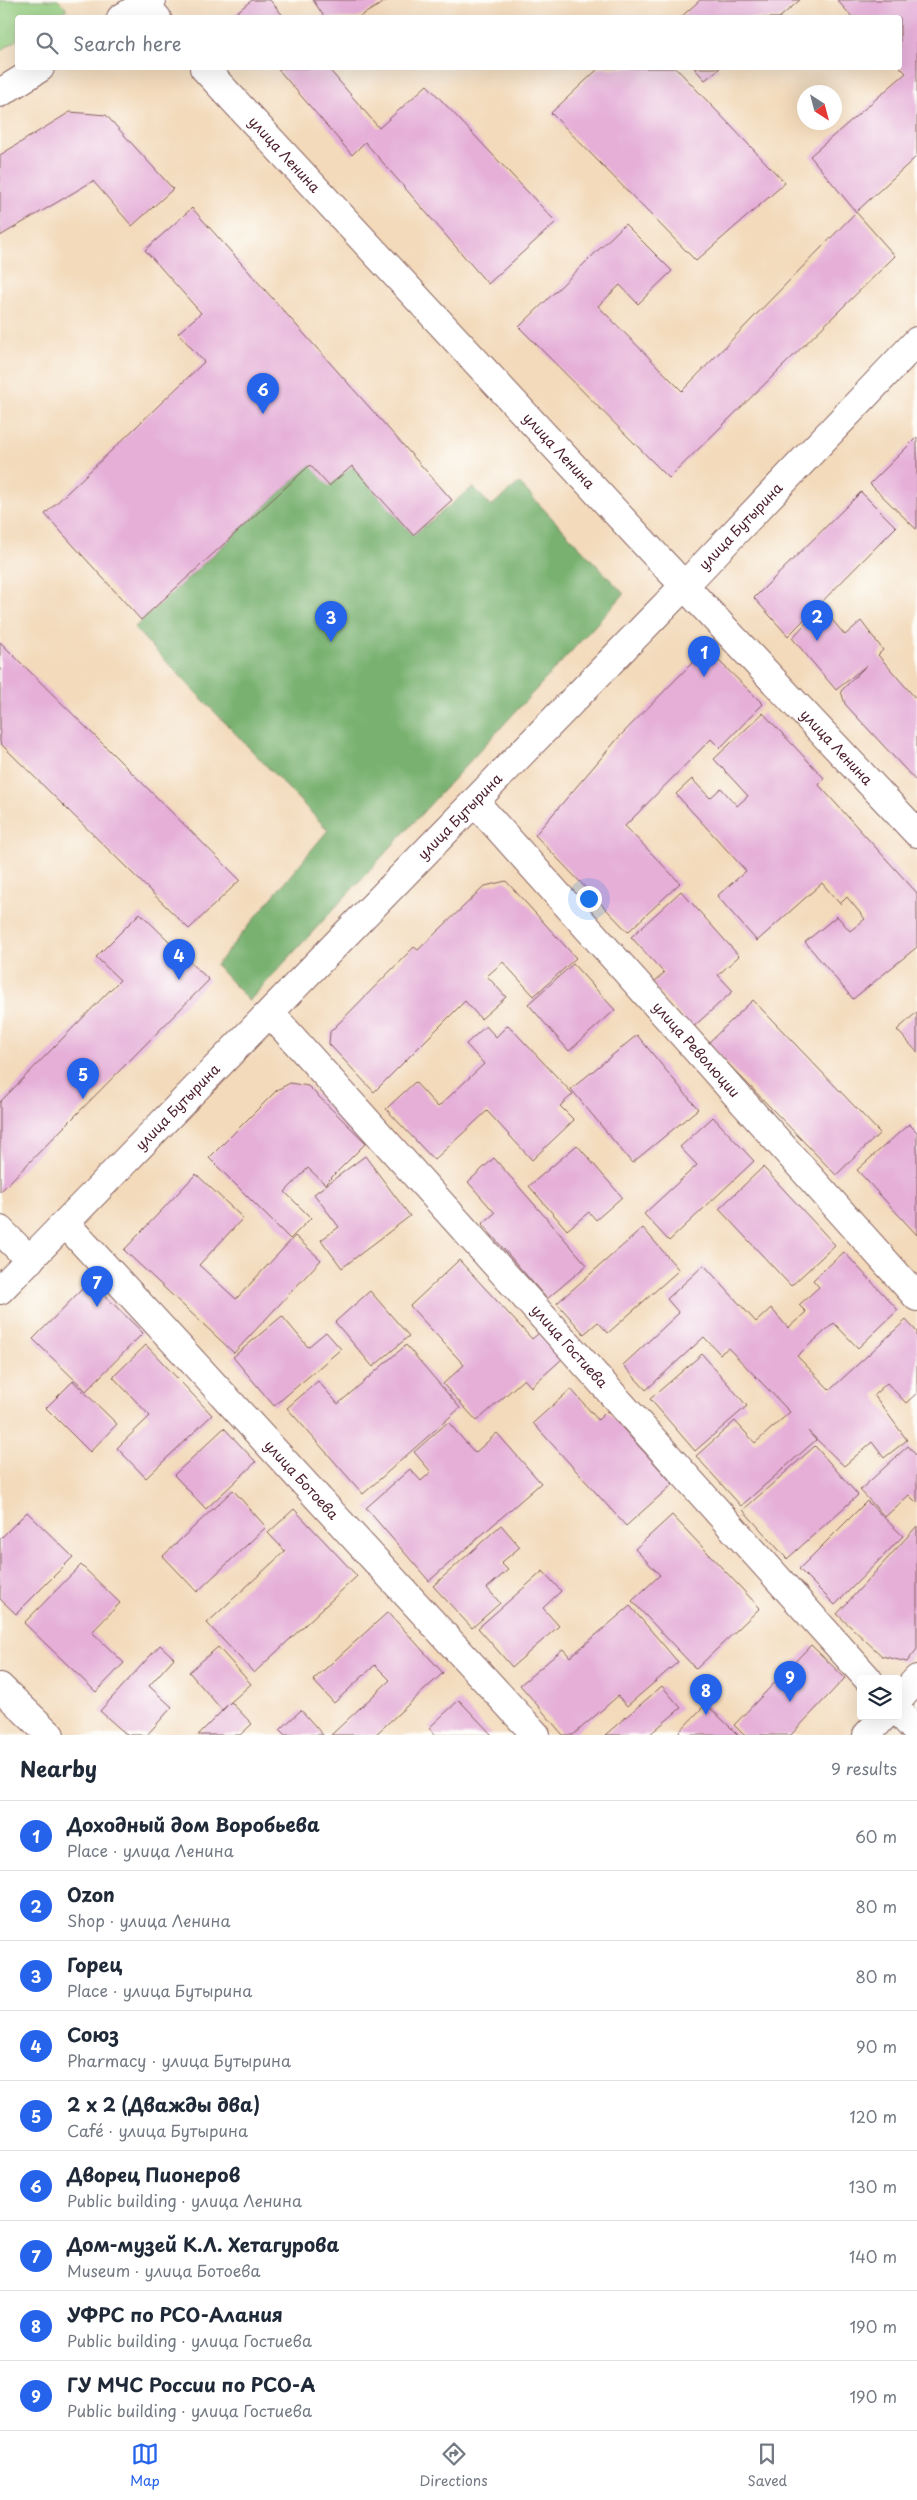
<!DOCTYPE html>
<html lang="en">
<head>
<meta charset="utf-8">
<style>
  body { margin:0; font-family:"Playpen Sans",sans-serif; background:#f6f6f7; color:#1f2937 }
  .controls { position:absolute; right:15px; bottom:15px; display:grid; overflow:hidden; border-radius:5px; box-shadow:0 5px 20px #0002 }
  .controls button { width:45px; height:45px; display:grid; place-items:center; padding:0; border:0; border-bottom:1px solid #e0e1e3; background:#fff; color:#1f2937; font:25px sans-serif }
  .compass { position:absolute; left:797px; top:85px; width:45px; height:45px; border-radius:50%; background:#fff; box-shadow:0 5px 20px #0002; rotate:144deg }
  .you { position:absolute; left:588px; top:898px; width:18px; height:18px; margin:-12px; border:4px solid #fff; border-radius:50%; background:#1a73e8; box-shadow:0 0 0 8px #1a73e833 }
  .badge { display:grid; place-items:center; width:32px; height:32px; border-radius:50%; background:#2563eb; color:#fff; font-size:16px; font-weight:700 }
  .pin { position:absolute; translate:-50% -41px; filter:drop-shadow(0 1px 2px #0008) }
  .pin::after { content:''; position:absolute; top:26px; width:18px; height:15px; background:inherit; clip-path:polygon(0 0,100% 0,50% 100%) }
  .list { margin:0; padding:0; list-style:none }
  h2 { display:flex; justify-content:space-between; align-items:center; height:65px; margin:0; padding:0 20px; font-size:21px }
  h2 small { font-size:16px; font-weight:400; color:#747a83 }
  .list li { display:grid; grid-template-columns:32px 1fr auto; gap:15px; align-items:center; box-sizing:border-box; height:70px; padding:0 20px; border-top:1px solid #e0e1e3 }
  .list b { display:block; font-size:19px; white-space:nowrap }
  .list p { margin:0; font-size:16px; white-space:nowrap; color:#747a83 }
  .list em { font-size:16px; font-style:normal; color:#747a83 }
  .icon { flex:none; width:28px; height:28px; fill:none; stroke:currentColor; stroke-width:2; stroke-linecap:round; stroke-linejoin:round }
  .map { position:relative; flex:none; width:917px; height:1735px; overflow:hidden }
  .search { position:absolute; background:#fff; box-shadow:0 5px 20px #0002; left:15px; right:15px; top:15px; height:55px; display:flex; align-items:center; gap:12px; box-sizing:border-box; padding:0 18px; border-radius:5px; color:#747a83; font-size:19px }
  .sheet { height:695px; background:#fff }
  nav { display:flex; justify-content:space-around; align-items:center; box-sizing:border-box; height:70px; border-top:1px solid #e0e1e3; background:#fff; font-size:14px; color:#747a83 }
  nav a { display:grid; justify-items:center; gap:2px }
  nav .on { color:#2563eb }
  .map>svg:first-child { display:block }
  .green { fill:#95ce82; stroke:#707656 }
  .forest { fill:#78b170; stroke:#61684e }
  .building { fill:#e5afd8 }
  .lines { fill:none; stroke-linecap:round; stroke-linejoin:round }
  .minor-casing { stroke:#85605d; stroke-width:30 }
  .major-casing { stroke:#85605d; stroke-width:30 }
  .minor { stroke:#fff; stroke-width:28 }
  .major { stroke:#fff; stroke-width:28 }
  .labels { text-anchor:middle; stroke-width:4; stroke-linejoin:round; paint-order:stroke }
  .street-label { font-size:14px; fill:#4a1f2b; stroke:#fdfcf7 }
</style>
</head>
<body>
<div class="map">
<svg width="917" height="1735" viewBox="0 0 917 1735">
  <rect width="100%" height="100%" fill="#fdfcf7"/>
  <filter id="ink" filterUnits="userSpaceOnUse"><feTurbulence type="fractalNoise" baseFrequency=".02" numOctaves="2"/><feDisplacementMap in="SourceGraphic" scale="10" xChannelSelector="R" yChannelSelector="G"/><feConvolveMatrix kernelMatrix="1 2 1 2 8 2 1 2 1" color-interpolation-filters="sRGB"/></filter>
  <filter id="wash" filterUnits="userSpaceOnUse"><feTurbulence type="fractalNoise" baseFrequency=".0096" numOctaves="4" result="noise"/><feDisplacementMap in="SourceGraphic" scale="20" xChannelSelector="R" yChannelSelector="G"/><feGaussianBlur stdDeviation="1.12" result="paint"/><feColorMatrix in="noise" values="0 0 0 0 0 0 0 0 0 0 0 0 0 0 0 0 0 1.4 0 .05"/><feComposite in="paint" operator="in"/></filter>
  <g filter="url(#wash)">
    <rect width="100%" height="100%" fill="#f3dabb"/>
    <polygon class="green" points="0,0 58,0 67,9 54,17 18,18 17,40 0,51"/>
    <polygon class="forest" points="310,465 352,466 413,535 473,487 491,506 519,483 624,594 249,1001 216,965 328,830 134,628"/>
    <g id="blocks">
      <g class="building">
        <polygon points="252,0 270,0 285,18 232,16"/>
        <polygon points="313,0 388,0 357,18 325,18"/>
        <polygon points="700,0 800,0 779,18 680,18"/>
        <polygon points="837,0 917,0 917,156 856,212 810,156 906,73 900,67 900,18 853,18"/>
        <polygon points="277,68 328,68 379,128 427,85 556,222 488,284 365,142 352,155"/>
        <polygon points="599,68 676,68 785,183 696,261 551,113"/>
        <polygon points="694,68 720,68 705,80"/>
        <polygon points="70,112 106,115 173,189 132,226 93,181 0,236 0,155"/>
        <polygon points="192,208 452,500 413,535 352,466 329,486 310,465 141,620 45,514 204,362 178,333 201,313 145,250"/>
        <polygon points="856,212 895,256 669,478 519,327 625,224 672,271 638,304 620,285 598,306 682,391"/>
        <polygon points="917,437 917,527 916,529 870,484"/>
        <polygon points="861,492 896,527 788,636 754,598"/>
        <polygon points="821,607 845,635 861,621 883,650 878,655 917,700 917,782 845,704 841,691 867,665 836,690 792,638"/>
        <polygon points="0,642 240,880 189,929 0,743"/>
        <polygon points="696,659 719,661 763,704 720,748 711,739 625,826 680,883 628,932 535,835 620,736"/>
        <polygon points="763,713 824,778 819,785 917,893 917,947 853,999 805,942 837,916 850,931 865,919 847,897 840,904 822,883 757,941 717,896 746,871 676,794 692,779 710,798 721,788 737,806 748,796 714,759"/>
        <polygon points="506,881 576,958 534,996 503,962 487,976 506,997 481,1019 465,1001 374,1092 329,1044 330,1032 414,947 418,950 485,886"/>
        <polygon points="681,891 739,956 718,975 733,991 692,1028 652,984 664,973 631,937"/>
        <polygon points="140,913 209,980 0,1192 0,1102 120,980 96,957"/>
        <polygon points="573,964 615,1010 569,1051 528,1004"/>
        <polygon points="753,1000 880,1133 836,1175 708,1043"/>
        <polygon points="917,1012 917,1052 897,1030"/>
        <polygon points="508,1025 573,1094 560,1106 574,1120 532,1160 487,1111 434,1160 386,1109 415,1082 438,1107 484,1064 466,1044 486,1026 496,1037"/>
        <polygon points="637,1035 698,1109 632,1163 571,1089"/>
        <polygon points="290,1083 308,1086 366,1143 325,1184 308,1168 285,1192 311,1218 290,1239 209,1158 277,1090"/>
        <polygon points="713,1117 754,1161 669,1241 644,1214 697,1165 680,1147"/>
        <polygon points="909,1124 917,1132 917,1235 857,1170"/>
        <polygon points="577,1145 622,1197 596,1220 589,1212 567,1230 529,1186"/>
        <polygon points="365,1156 410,1216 342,1268 321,1240 339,1227 314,1194"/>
        <polygon points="494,1158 587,1265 547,1299 482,1224 495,1213 468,1182"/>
        <polygon points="763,1167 835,1245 791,1286 719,1209"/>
        <polygon points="196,1174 243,1218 199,1265 236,1299 295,1236 321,1260 234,1353 124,1250"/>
        <polygon points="643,1228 679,1270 608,1333 598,1322 584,1334 557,1303"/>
        <polygon points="844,1252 898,1310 858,1348 834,1323 797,1356 830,1390 906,1320 917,1332 917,1393 906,1403 887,1383 874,1395 907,1440 884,1458 872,1442 844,1466 808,1431 816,1440 741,1506 696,1456 735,1421 755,1443 790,1412 728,1348 720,1354 704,1337 646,1390 623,1365 679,1313 667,1299 704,1265 756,1322 771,1308 788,1328 806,1312 799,1305 819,1287 813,1280"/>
        <polygon points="459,1260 532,1339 539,1333 562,1359 531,1387 524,1379 477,1421 443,1384 464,1365 410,1306"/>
        <polygon points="90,1281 143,1333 86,1391 33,1339"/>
        <polygon points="370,1291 409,1336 373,1367 335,1322"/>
        <polygon points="282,1316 308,1347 326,1332 341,1349 274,1406 233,1357"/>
        <polygon points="146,1345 212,1415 146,1478 117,1448 150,1416 113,1377"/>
        <polygon points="406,1345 460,1408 363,1494 287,1408 318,1381 338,1404"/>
        <polygon points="702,1354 747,1406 695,1451 650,1399"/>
        <polygon points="73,1381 117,1424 90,1452 46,1408"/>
        <polygon points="571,1389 598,1420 607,1411 673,1484 626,1526 533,1423"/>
        <polygon points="448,1422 475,1453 497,1433 541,1483 429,1581 366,1508 410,1469 421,1481 431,1472 414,1452"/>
        <polygon points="224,1428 256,1462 206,1509 174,1475"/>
        <polygon points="815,1446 858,1495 787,1559 743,1510"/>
        <polygon points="908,1446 917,1456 917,1503 909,1495 885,1517 860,1490"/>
        <polygon points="233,1490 266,1527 197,1592 163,1556"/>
        <polygon points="867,1501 903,1536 835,1605 799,1569"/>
        <polygon points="294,1509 357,1576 254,1673 207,1623 285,1551 268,1533"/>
        <polygon points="27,1512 73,1557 16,1614 0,1599 0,1539"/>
        <polygon points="672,1515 760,1608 696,1669 632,1601 660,1575 635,1549"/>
        <polygon points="501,1525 520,1547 501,1563 508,1570 487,1588 500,1603 472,1628 433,1586"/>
        <polygon points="917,1526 917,1649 907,1662 882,1656 837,1614"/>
        <polygon points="81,1565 120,1603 92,1632 124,1663 96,1692 24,1623"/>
        <polygon points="543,1571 561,1591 543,1608 559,1626 512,1667 478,1628"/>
        <polygon points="630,1606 678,1662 627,1706 618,1696 573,1735 563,1735 520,1685 563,1649 570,1657"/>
        <polygon points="388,1612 443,1673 375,1735 331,1735 390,1680 375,1665 334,1703 313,1680"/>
        <polygon points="160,1645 174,1658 149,1686 172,1707 147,1735 127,1735 100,1711"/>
        <polygon points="811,1645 845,1678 791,1735 744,1735 734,1725"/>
        <polygon points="218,1647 251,1684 222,1710 189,1672"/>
        <polygon points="662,1686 681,1708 649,1735 605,1735"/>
        <polygon points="459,1700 492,1735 435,1735 429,1728"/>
        <polygon points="231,1702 252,1724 240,1735 198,1735"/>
        <polygon points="706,1704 730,1727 738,1735 676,1735"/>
        <polygon points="301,1710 323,1735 285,1735 280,1730"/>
      </g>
    </g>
  </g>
  <g filter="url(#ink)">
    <use href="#blocks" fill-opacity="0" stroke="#85605d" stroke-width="1"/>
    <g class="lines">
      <g class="minor-casing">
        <g id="minor">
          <polyline points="121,18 152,0"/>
          <polyline points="0,93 40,68"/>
          <path id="s1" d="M 685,585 L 917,341"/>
          <path id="s2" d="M 475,802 L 917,1297"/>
          <path id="s3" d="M 270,1013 L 868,1679"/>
          <path id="s4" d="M 65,1223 L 536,1735"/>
          <polyline points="0,1230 30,1260"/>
          <polyline points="898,1700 917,1679"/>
          <polyline points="898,1711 917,1732"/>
          <polyline points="867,1735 884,1716"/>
        </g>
      </g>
      <g class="major-casing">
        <g id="major">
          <polyline points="140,0 157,18"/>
          <path id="s5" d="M 204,68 L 660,560 L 917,833"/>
          <path id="s6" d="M 0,1290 L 685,585"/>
          <polyline points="0,1687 50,1735"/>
        </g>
      </g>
      <use href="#minor" class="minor"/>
      <use href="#major" class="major"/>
    </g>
  </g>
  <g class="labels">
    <g class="street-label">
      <text dy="5" stroke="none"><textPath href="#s5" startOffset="118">улица Ленина</textPath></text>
      <text dy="5" stroke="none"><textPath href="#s5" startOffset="522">улица Ленина</textPath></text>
      <text dy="5" stroke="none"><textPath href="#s1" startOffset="81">улица Бутырина</textPath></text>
      <text dy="5" stroke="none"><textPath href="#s5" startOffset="928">улица Ленина</textPath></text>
      <text dy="5" stroke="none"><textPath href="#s6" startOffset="660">улица Бутырина</textPath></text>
      <text dy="5" stroke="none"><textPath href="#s2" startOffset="332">улица Революции</textPath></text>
      <text dy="5" stroke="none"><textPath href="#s6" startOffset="255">улица Бутырина</textPath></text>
      <text dy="5" stroke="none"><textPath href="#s3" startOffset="448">улица Гостиева</textPath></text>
      <text dy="5" stroke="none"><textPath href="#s4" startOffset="349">улица Ботоева</textPath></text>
    </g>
  </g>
</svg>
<div class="controls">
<button><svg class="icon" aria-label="layers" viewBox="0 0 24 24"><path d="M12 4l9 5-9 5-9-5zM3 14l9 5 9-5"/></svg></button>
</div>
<svg class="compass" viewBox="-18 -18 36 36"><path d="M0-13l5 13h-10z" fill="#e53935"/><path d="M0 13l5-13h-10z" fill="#747a83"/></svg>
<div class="you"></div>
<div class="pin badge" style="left:704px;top:677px">1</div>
<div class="pin badge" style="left:817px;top:641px">2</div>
<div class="pin badge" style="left:331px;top:642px">3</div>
<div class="pin badge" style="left:179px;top:980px">4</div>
<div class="pin badge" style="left:83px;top:1099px">5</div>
<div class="pin badge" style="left:263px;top:414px">6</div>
<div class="pin badge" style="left:97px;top:1307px">7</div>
<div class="pin badge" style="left:706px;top:1715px">8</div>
<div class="pin badge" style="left:790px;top:1702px">9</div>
<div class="search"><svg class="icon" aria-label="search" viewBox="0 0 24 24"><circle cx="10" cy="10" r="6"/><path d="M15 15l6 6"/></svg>Search here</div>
</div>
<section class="sheet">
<h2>Nearby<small>9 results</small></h2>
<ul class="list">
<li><span class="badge">1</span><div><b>Доходный дом Воробьева</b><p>Place · улица Ленина</p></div><em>60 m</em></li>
<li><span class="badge">2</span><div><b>Ozon</b><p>Shop · улица Ленина</p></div><em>80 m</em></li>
<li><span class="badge">3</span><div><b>Горец</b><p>Place · улица Бутырина</p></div><em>80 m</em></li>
<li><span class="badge">4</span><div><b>Союз</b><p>Pharmacy · улица Бутырина</p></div><em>90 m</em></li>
<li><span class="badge">5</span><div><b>2 х 2 (Дважды два)</b><p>Café · улица Бутырина</p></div><em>120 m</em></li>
<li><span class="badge">6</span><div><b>Дворец Пионеров</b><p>Public building · улица Ленина</p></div><em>130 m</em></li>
<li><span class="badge">7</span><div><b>Дом-музей К.Л. Хетагурова</b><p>Museum · улица Ботоева</p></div><em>140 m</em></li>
<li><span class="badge">8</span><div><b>УФРС по РСО-Алания</b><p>Public building · улица Гостиева</p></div><em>190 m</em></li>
<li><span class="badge">9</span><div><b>ГУ МЧС России по РСО-А</b><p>Public building · улица Гостиева</p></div><em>190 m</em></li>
</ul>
</section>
<nav>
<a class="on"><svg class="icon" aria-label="map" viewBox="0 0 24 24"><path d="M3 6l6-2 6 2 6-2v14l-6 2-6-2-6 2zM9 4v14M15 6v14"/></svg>Map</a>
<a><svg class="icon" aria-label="directions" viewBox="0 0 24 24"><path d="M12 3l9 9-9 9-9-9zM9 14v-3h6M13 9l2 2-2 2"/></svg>Directions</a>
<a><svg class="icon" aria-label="saved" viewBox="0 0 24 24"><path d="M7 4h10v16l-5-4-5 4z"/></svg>Saved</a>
</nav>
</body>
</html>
